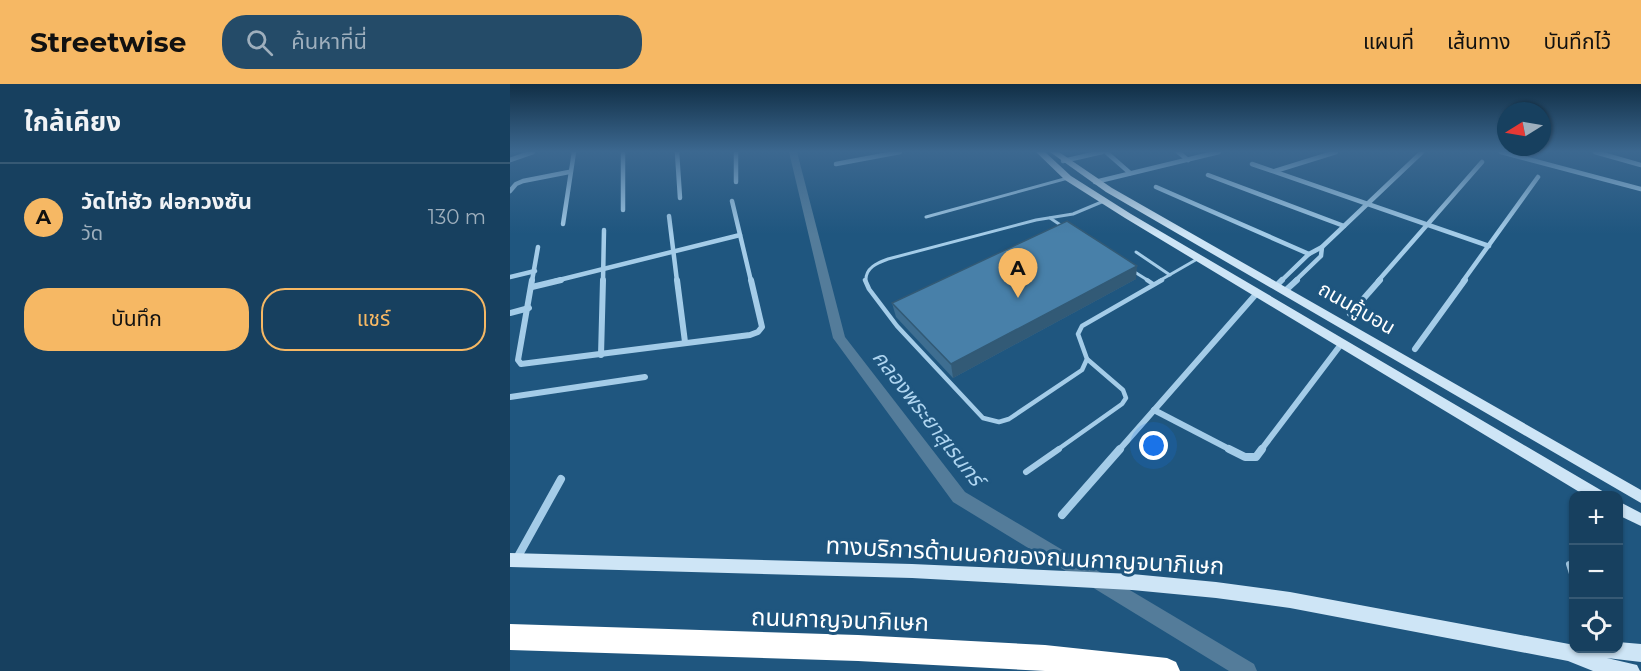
<!DOCTYPE html>
<html lang="th">
<head>
<meta charset="utf-8">
<style>
  body { margin:0; font-family:Montserrat,"Noto Sans Thai",sans-serif; background:#244b68; color:#f1f3f6 }
  .controls { position:absolute; right:18px; bottom:18px; display:grid; overflow:hidden; border-radius:12px; box-shadow:0 2px 4px #0004 }
  .controls button { width:54px; height:54px; display:grid; place-items:center; padding:0; border:0; border-bottom:2px solid #365974; background:#17405f; color:#f1f3f6; font:30px sans-serif }
  .compass { position:absolute; left:987px; top:18px; width:54px; height:54px; border-radius:50%; background:#17405f; box-shadow:0 2px 4px #0004; rotate:259deg }
  .you { position:absolute; left:644px; top:362px; width:21px; height:21px; margin:-15px; border:4px solid #fff; border-radius:50%; background:#1a73e8; box-shadow:0 0 0 9px #1a73e833 }
  .badge { display:grid; place-items:center; width:39px; height:39px; border-radius:50%; background:#f6b864; color:#111; font-size:20px; font-weight:700 }
  .pin { position:absolute; translate:-50% -50px; filter:drop-shadow(0 2px 3px #0008) }
  .pin::after { content:''; position:absolute; top:32px; width:21px; height:18px; background:inherit; clip-path:polygon(0 0,100% 0,50% 100%) }
  .list { margin:0; padding:0; list-style:none }
  h2 { display:flex; justify-content:space-between; align-items:center; height:78px; margin:0; padding:0 24px; font-size:26px }
  h2 small { font-size:20px; font-weight:400; color:#9eafbd }
  .list li { display:grid; grid-template-columns:39px 1fr auto; gap:18px; align-items:center; box-sizing:border-box; height:108px; padding:0 24px; border-top:2px solid #365974 }
  .list b { display:block; font-size:22px; white-space:nowrap }
  .list p { margin:0; font-size:20px; white-space:nowrap; color:#9eafbd }
  .list em { font-size:20px; font-style:normal; color:#9eafbd }
  .actions { display:flex; gap:12px; padding:18px 24px }
  .actions a { flex:1; padding:14px 0; border:2px solid #f6b864; border-radius:24px; text-align:center; font-size:21px; color:#f6b864 }
  .actions .main { background:#f6b864; color:#111 }
  .icon { flex:none; width:33px; height:33px; fill:none; stroke:currentColor; stroke-width:2; stroke-linecap:round; stroke-linejoin:round }
  .map { position:relative; flex:none; width:1131px; height:587px; overflow:hidden }
  header { display:flex; align-items:center; gap:36px; box-sizing:border-box; height:84px; padding:0 30px; background:#f6b864; color:#111 }
  header strong { font-size:28px }
  nav { display:flex; gap:33px; margin-inline-start:auto; font-size:21px }
  .search { width:420px; height:54px; background:#244b68; display:flex; align-items:center; gap:15px; box-sizing:border-box; padding:0 21px; border-radius:24px; color:#9eafbd; font-size:22px }
  main { display:flex }
  aside { flex:1; background:#17405f }
  .map>svg:first-child { display:block }
  .lines { fill:none; stroke-linecap:round; stroke-linejoin:round }
  .canal { fill:#547c9a; fill-rule:evenodd }
  .service-far2 { stroke:#a4cce8; stroke-width:3 }
  .service-far1 { stroke:#a4cce8; stroke-width:4.5 }
  .service { stroke:#a4cce8; stroke-width:6 }
  .minor-far2 { stroke:#a4cce8; stroke-width:4.5 }
  .minor-far1 { stroke:#a4cce8; stroke-width:6 }
  .minor { stroke:#a4cce8; stroke-width:8 }
  .secondary { fill:#cee5f6; fill-rule:evenodd }
  .motorway { fill:#fff; fill-rule:evenodd }
  .wall { fill:#3e6e91 }
  .shaded-wall { fill:#325a76 }
  .building { fill:#4880a9; stroke:#325a76; stroke-width:1.5 }
  .labels { text-anchor:middle; stroke-width:6; stroke-linejoin:round; paint-order:stroke }
  .street-label { font-size:20px; fill:#fff; stroke:#1f567f }
  .water-label { font-size:21px; font-style:italic; fill:#afd5f0; stroke:#1f567f }
  .near-street-label { font-size:24px; fill:#fff; stroke:#1f567f }
</style>
</head>
<body>
<header>
<strong>Streetwise</strong>
<div class="search"><svg class="icon" aria-label="search" viewBox="0 0 24 24"><circle cx="10" cy="10" r="6"/><path d="M15 15l6 6"/></svg>ค้นหาที่นี่</div>
<nav><a>แผนที่</a><a>เส้นทาง</a><a>บันทึกไว้</a></nav>
</header>
<main>
<aside>
<h2>ใกล้เคียง<small></small></h2>
<ul class="list">
<li><span class="badge">A</span><div><b>วัดไท่ฮัว ฝอกวงซัน</b><p>วัด</p></div><em>130 m</em></li>
</ul>
<div class="actions"><a class="main">บันทึก</a><a>แชร์</a></div>
</aside>
<div class="map">
<svg width="1131" height="587" viewBox="0 0 1131 587">
  <rect width="100%" height="100%" fill="#1f567f"/>
  <g class="lines">
    <polygon class="canal" points="279,68 287,68 335,253 455,408 744,580 747,587 719,587 443,418 323,254"/>
    <g class="service-far2">
      <polyline points="416,133 558,94"/>
      <polyline points="540,134 555,144"/>
      <polyline points="626,168 660,191"/>
      <polyline points="623,187 639,197"/>
      <path d="M 356,197 C 355,184 367,179 378,175 L 526,136 L 563,130 L 594,117"/>
      <polyline points="649,197 689,174"/>
    </g>
    <g class="service-far1">
      <polyline points="355,196 359,205 387,242 473,334 489,338 499,335 572,286 577,275 568,250 572,242 652,196"/>
      <polyline points="637,196 643,200"/>
      <polyline points="547,366 612,320 616,314 613,306 577,275"/>
    </g>
    <g class="service">
      <polyline points="516,388 549,365"/>
      <polyline points="1059,480 1064,496"/>
    </g>
    <g class="minor-far2">
      <polyline points="113,68 113,126"/>
      <polyline points="167,68 170,114"/>
      <polyline points="226,68 226,98"/>
      <polyline points="596,68 620,89"/>
      <polyline points="668,68 678,76"/>
      <polyline points="991,68 1131,105"/>
      <polyline points="1085,68 1131,81"/>
      <polyline points="0,76 23,68"/>
      <polyline points="553,77 592,68"/>
      <polyline points="326,80 390,68"/>
      <polyline points="742,80 979,162"/>
      <polyline points="765,87 826,68"/>
      <polyline points="698,91 834,142"/>
      <polyline points="585,98 709,68"/>
      <polyline points="646,103 799,170"/>
      <polyline points="0,107 6,100 13,97 59,88"/>
      <polyline points="222,117 241,197"/>
      <polyline points="159,132 167,197"/>
      <polyline points="53,140 64,68"/>
      <polyline points="0,193 25,187"/>
      <polyline points="22,197 28,163"/>
      <polyline points="45,197 230,151"/>
      <polyline points="93,197 94,146"/>
      <polyline points="771,197 799,170 812,163 912,68"/>
      <polyline points="785,197 811,172 812,163"/>
      <polyline points="868,197 972,78"/>
      <polyline points="953,197 1028,93"/>
    </g>
    <g class="minor-far1">
      <polyline points="22,196 8,276 11,280 240,251 248,248 252,243 241,196"/>
      <polyline points="167,196 175,258"/>
      <polyline points="766,202 772,196"/>
      <polyline points="22,203 51,196"/>
      <polyline points="775,207 787,196"/>
      <polyline points="0,229 19,224"/>
      <polyline points="840,230 870,196"/>
      <polyline points="905,265 955,196"/>
      <polyline points="91,271 93,196"/>
      <polyline points="0,313 135,293"/>
      <polyline points="644,326 721,366"/>
      <polyline points="609,366 747,209"/>
      <polyline points="751,366 832,259"/>
    </g>
    <g class="minor">
      <polyline points="719,365 735,373 746,373 752,365"/>
      <polyline points="552,431 610,365"/>
      <polyline points="6,476 51,395"/>
    </g>
    <g class="secondary">
      <polygon points="526,68 535,68 561,92 621,130 1094,408 1096,412 1076,412 615,134 555,96"/>
      <polygon points="540,68 549,68 602,104 1131,406 1131,419 596,108"/>
      <polygon points="1108,417 1131,429 1131,442 1108,431"/>
      <polygon points="0,469 402,480 622,490 706,498 780,508 1059,560 1064,559 1064,564 1108,564 1108,558 1131,560 1131,578 1097,574 1127,581 1130,587 1083,587 1058,577 780,524 706,514 622,506 402,494 0,483"/>
    </g>
    <polygon class="motorway" points="0,540 348,551 535,561 657,574 666,578 670,587 535,587 348,577 0,566"/>
  </g>
  <polygon class="wall" points="626,195 443,294 386,233 382,219"/>
  <polygon class="shaded-wall" points="627,182 626,195 443,294 441,280"/>
  <polygon class="building" points="557,137 627,182 441,280 382,219"/>
  <linearGradient id="sky" x2="0" y2="1"><stop stop-color="#112f46"/><stop offset="0.45" stop-color="#3c6890"/><stop offset="1" stop-color="#3c6890" stop-opacity="0"/></linearGradient>
  <rect width="1131" height="150" fill="url(#sky)"/>
  <g class="labels">
    <g class="street-label">
      <text transform="translate(847 224) rotate(30)" y="7">ถนนคู้บอน</text>
    </g>
    <g class="water-label">
      <text transform="translate(418 334) rotate(52)" y="7">คลองพระยาสุเรนทร์</text>
    </g>
    <g class="near-street-label">
      <text transform="translate(515 472) rotate(3)" y="8">ทางบริการด้านนอกของถนนกาญจนาภิเษก</text>
      <text transform="translate(330 536) rotate(2)" y="8">ถนนกาญจนาภิเษก</text>
    </g>
  </g>
</svg>
<div class="controls">
<button>+</button>
<button>−</button>
<button><svg class="icon" aria-label="locate" viewBox="0 0 24 24"><circle cx="12" cy="12" r="6"/><path d="M12 2v4M12 18v4M2 12h4M18 12h4"/></svg></button>
</div>
<svg class="compass" viewBox="-18 -18 36 36"><path d="M0-13l5 13h-10z" fill="#e53935"/><path d="M0 13l5-13h-10z" fill="#9eafbd"/></svg>
<div class="you"></div>
<div class="pin badge" style="left:508px;top:214px">A</div>
</div>
</main>
</body>
</html>
